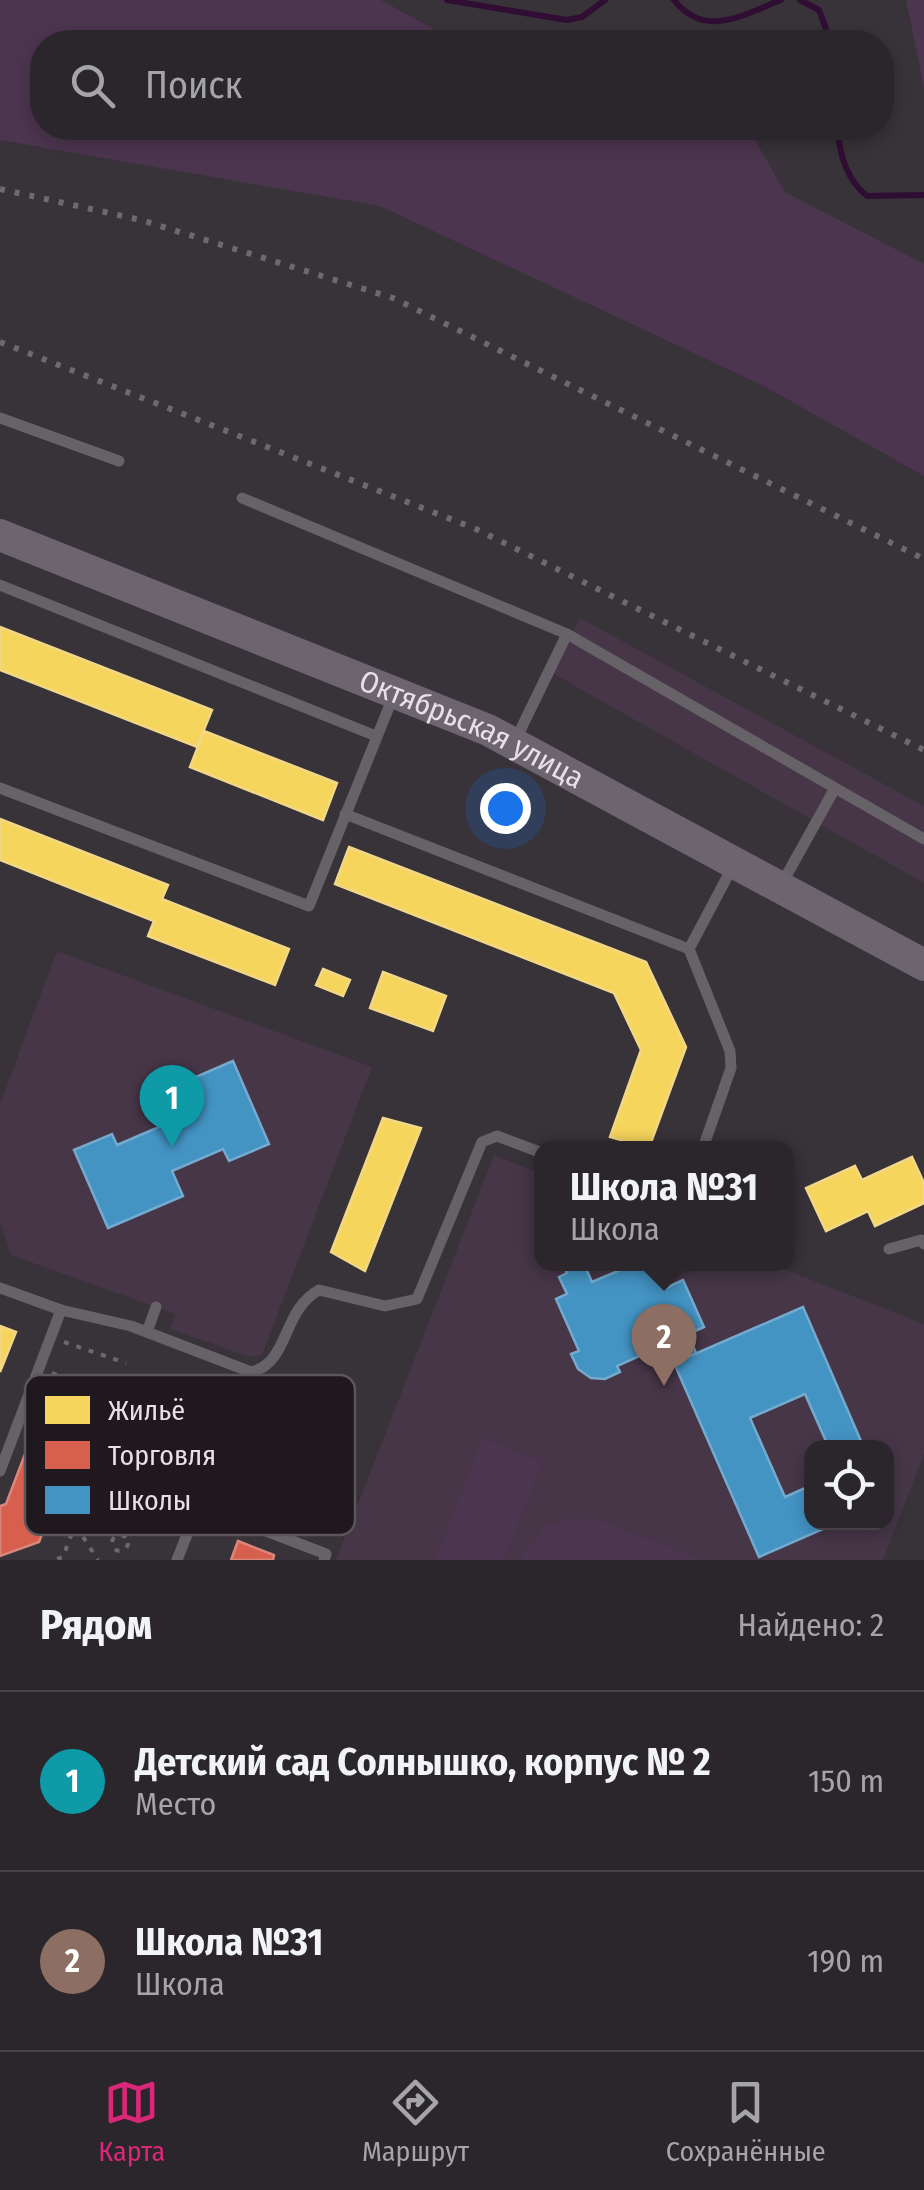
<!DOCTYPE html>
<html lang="ru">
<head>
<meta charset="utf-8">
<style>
  body { margin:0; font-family:"Fira Sans Condensed",sans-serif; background:#322e33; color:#f1f3f6 }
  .controls { position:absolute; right:30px; bottom:30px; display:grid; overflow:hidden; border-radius:20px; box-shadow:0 5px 15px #0003 }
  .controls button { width:90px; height:90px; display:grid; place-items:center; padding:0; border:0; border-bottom:2px solid #464347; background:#2a262b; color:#f1f3f6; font:50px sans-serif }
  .you { position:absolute; left:505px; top:808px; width:35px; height:35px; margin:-25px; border:8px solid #fff; border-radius:50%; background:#1a73e8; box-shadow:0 0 0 15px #1a73e833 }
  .badge { display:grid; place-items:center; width:65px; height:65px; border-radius:50%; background:#db2777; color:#fff; font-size:32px; font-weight:700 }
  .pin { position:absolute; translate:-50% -82px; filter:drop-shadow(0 2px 5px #0008) }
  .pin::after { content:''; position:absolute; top:52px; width:35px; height:30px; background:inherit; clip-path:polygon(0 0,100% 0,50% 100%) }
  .popup { position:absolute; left:534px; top:1141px; width:260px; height:130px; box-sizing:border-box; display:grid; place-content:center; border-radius:20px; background:#2a262b; filter:drop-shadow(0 2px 8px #0005); font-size:32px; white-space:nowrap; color:#a5a5a9 }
  .popup b { font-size:38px; color:#f1f3f6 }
  .popup::after { content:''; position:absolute; left:50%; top:100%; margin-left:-20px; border:20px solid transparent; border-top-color:#2a262b }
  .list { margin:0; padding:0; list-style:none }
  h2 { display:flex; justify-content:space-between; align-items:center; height:130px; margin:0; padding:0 40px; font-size:42px }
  h2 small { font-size:32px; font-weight:400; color:#a5a5a9 }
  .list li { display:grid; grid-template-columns:65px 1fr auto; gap:30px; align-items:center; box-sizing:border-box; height:180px; padding:0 40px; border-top:2px solid #464347 }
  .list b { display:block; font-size:38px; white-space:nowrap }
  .list p { margin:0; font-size:32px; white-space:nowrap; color:#a5a5a9 }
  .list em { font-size:32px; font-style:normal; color:#a5a5a9 }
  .icon { flex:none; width:55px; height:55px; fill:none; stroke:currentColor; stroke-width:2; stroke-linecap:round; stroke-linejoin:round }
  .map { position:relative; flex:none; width:924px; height:1560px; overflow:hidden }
  .search { position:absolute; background:#2a262b; box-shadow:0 5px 15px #0003; left:30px; right:30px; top:30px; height:110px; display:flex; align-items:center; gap:25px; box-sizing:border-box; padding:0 35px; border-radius:40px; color:#a5a5a9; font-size:38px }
  .sheet { height:490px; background:#2a262b }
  nav { display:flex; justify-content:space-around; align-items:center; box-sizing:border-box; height:140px; border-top:2px solid #464347; background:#2a262b; font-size:28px; color:#a5a5a9 }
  nav a { display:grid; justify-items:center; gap:5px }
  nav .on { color:#db2777 }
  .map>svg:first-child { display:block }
  .built { fill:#463648; fill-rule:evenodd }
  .green { fill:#4c354f }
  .homes { fill:#f6d55c; stroke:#f2d886; stroke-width:2.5 }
  .shops { fill:#d6604d; stroke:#db867c; stroke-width:2.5 }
  .schools { fill:#4393c3; stroke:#74aace; stroke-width:2.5 }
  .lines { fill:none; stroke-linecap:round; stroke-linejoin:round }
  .stream { stroke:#300e34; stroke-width:6 }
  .path { stroke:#6c686c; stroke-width:4; stroke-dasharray:5 8; stroke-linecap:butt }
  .service { stroke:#676267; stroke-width:11 }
  .secondary { stroke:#6c646e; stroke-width:32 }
  .rail { stroke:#6e696f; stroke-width:6; stroke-dasharray:5 10; stroke-linecap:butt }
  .labels { text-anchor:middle; stroke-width:10; stroke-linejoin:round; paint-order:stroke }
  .street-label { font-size:30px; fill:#e8e0e9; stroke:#1f191f }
  .key { fill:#1f191f; stroke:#5b555c; stroke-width:2.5 }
  .key-label { font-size:28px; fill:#e8e0e9 }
</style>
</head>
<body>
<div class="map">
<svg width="924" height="1560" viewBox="0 0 924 1560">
  <rect width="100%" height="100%" fill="#383239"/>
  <g class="built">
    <polygon points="580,618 924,806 924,883 552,673"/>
    <polygon points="57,951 372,1067 262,1355 250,1357 170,1329 175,1314 11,1255 0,1221 0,1104"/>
    <path d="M 494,1155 L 541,1174 L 542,1264 L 771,1264 L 924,1324 L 924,1454 L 883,1560 L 336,1560 ZM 812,1448 L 886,1448 L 886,1522 L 812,1522 Z"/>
  </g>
  <g class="green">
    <polygon points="0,0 381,0 455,41 474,42 42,42 42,128 748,128 785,192 924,264 924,476 764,386 380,206 0,140"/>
    <polygon points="906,0 924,0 924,87"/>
    <polygon points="483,1438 543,1462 504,1560 435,1560"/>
    <polygon points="574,1518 604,1522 702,1560 519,1560 544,1526"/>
  </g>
  <g class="homes">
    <polygon points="0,627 212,710 197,747 0,670"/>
    <polygon points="204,731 337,783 323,820 190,767"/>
    <polygon points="0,819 168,885 162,899 289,949 275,985 148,936 154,921 0,860"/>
    <polygon points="349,847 646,962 686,1047 649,1148 610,1137 641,1050 614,993 335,884"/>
    <polygon points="323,969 350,980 343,996 316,985"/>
    <polygon points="383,972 446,996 433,1031 370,1008"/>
    <polygon points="383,1118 421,1128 365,1271 331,1252"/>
    <polygon points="912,1157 924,1183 924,1203 875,1226 868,1211 826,1231 806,1188 855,1166 862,1180"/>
    <polygon points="0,1326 16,1332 0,1372"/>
  </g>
  <g class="shops">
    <polygon points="51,1386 91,1402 39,1542 0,1556 0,1506 6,1504"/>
    <polygon points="278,1391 319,1406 289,1487 248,1472"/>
    <polygon points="238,1541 274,1555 273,1560 231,1560"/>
  </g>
  <g class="schools">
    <polygon points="233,1061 269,1144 229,1161 223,1149 172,1171 183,1196 108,1228 74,1150 112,1134 117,1145 173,1121 161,1092"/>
    <polygon points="563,1264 584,1264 592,1282 634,1264 655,1264 666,1288 683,1280 704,1327 617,1366 620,1372 605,1379 591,1378 578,1369 571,1354 579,1351 556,1299 567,1294 559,1277 567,1273"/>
    <polygon points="803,1307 864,1448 829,1448 805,1394 750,1418 785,1497 812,1485 812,1522 839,1522 759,1557 674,1363"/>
    <polygon points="688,1334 696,1353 686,1358 677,1339"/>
  </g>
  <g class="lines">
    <g class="stream">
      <polyline points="447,0 567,20 582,17 605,0"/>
      <path d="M 674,0 C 705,40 744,14 781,0"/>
      <polyline points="800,0 819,10 831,42"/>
      <path d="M 838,128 C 839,154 846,179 867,196 L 924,195"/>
    </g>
    <g class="path">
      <polyline points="64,1342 126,1363"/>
      <polyline points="52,1373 107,1395 116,1415 63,1557 54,1560"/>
      <polyline points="97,1467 131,1511 123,1536"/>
      <polyline points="79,1518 158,1507"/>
      <polyline points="76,1526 98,1560"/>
      <circle cx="120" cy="1543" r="8"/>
    </g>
    <g class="service">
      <polyline points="0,418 119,461"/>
      <polyline points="242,498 567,634 516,739"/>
      <polyline points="0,585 376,736"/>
      <polyline points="567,634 924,839"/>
      <polyline points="0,788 309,906 393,697"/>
      <polyline points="345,814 689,949"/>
      <polyline points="780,887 834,790"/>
      <polyline points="703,1148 731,1068 730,1051 689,949 733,866"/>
      <polyline points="889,1249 921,1240 924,1244"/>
      <polyline points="0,1288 61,1310 131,1326 251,1372"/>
      <polyline points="147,1332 156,1307"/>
      <polyline points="0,1471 61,1310"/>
      <polyline points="198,1505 326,1554 324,1560"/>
      <path d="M 177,1560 L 251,1372 C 290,1363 281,1311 319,1290 L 385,1306 L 417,1299 L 482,1142 L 497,1136 L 542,1153"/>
    </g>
    <path class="secondary" id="s1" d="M 0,535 L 488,730 L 924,965"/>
    <g class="rail">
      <polyline points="0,189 141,220 393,298 924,559"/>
      <polyline points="0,342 476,529 924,750"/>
    </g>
  </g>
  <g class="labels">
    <g class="street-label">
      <text dy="10" stroke="none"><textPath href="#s1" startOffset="510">Октябрьская улица</textPath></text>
    </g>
  </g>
  <rect x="25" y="1375" width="330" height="160" rx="15" class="key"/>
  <rect x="45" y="1396" width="45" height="28" fill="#f6d55c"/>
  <rect x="45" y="1441" width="45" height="28" fill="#d6604d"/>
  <rect x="45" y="1486" width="45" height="28" fill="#4393c3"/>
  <g class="key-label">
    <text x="108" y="1420">Жильё</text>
    <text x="108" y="1465">Торговля</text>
    <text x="108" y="1510">Школы</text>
  </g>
</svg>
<div class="controls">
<button><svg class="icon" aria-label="locate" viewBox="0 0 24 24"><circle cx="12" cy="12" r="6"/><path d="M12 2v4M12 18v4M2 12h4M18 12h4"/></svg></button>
</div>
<div class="you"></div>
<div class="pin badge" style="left:172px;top:1147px;background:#0f9aa8">1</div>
<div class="pin badge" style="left:664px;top:1386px;background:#8d6e63">2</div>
<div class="popup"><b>Школа №31</b>Школа</div>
<div class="search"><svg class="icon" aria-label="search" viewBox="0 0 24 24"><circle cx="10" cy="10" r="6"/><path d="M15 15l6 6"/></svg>Поиск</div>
</div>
<section class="sheet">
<h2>Рядом<small>Найдено: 2</small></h2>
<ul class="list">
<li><span class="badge" style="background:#0f9aa8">1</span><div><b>Детский сад Солнышко, корпус № 2</b><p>Место</p></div><em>150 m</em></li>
<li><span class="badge" style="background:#8d6e63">2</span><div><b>Школа №31</b><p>Школа</p></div><em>190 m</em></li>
</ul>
</section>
<nav>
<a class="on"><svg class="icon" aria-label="map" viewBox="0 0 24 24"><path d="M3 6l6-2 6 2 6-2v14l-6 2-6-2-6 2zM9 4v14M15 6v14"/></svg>Карта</a>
<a><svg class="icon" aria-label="directions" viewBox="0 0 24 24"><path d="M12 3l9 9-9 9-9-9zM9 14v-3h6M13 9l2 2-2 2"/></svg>Маршрут</a>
<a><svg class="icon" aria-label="saved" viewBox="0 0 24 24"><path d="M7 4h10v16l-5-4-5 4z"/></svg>Сохранённые</a>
</nav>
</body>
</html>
